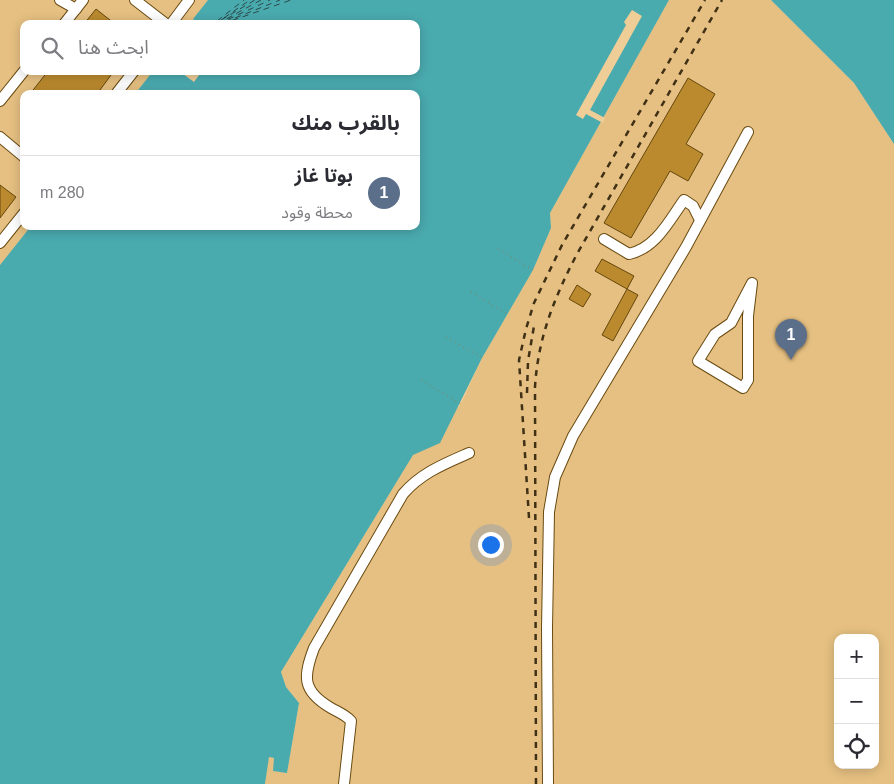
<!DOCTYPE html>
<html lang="ar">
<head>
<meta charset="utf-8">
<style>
  body { margin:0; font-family:Arial,"Noto Sans Arabic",sans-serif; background:#f7f7f7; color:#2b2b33; direction:rtl }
  .controls { position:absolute; right:15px; bottom:15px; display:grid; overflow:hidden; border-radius:10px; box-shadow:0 2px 12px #0003 }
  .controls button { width:45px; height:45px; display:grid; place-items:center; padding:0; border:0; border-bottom:1px solid #e1e1e2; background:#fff; color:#2b2b33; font:25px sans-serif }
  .you { position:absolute; left:490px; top:544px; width:18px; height:18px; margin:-12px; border:4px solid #fff; border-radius:50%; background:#1a73e8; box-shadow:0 0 0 8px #1a73e833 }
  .badge { display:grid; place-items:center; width:32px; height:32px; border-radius:50%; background:#266cd8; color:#fff; font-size:16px; font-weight:700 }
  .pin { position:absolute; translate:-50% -41px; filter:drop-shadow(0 1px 2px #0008) }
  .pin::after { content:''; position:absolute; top:26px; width:18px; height:15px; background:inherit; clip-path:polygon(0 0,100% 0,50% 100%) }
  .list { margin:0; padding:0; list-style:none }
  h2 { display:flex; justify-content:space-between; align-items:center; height:65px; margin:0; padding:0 20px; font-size:21px }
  h2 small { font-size:16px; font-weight:400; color:#7c7c81 }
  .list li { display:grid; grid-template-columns:32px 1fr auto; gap:15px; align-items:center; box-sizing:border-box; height:75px; padding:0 20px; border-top:1px solid #e1e1e2 }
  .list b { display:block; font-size:19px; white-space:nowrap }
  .list p { margin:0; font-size:16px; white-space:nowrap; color:#7c7c81 }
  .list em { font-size:16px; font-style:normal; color:#7c7c81 }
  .icon { flex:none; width:28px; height:28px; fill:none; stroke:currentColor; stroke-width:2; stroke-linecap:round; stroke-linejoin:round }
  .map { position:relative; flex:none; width:894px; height:784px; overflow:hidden; direction:ltr }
  .search { position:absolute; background:#fff; box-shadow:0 2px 12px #0003; left:20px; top:20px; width:400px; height:55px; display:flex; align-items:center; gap:12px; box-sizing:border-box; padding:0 18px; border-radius:10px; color:#7c7c81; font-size:19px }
  .panel { position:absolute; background:#fff; box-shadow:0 2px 12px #0003; left:20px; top:90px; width:400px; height:140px; border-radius:10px; direction:rtl }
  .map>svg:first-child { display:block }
  .built { fill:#e6c082; fill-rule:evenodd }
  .water { fill:#4aabaf }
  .pier { fill:#efcd96 }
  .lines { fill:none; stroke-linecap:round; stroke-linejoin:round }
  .ferry { stroke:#2c4a4b; stroke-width:1; stroke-dasharray:6 5; stroke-linecap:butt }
  .building { fill:#bb8a2e; stroke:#64470c }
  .minor-casing { stroke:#694b12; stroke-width:12 }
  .path { stroke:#917a52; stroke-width:1; stroke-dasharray:1 4; stroke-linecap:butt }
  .minor { stroke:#fff; stroke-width:10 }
  .rail { stroke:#3f3016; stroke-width:2.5; stroke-dasharray:6 6; stroke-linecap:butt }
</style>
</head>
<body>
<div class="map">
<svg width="894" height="784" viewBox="0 0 894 784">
  <rect width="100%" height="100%" fill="#efcd96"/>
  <g class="built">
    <polygon points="0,0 208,0 193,19 200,24 24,24 24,71 153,71 135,94 24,94 24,226 31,226 0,265"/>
    <path d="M 669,0 L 771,0 L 854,83 L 894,144 L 894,784 L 265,784 L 269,757 L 275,758 L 287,773 L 299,703 L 286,687 L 281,672 L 413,455 L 419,452 L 461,404 L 482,358 L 533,270 L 551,228 L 550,213 ZM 838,638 L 875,638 L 875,765 L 838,765 Z"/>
  </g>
  <g class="water">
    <polygon points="208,0 669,0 550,213 551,228 533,270 482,358 440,443 413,455 281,672 286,687 299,703 287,773 273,771 274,758 269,757 265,784 0,784 0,265 31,226 416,226 416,94 135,94 153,71 179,71 194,82 202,71 416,71 416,24 200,24 193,19"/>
    <polygon points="771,0 894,0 894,144 854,83"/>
  </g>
  <polygon class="pier" points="632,10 642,16 590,110 605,118 603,123 586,114 583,119 576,115 626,25 624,22"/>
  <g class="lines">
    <g class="ferry">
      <polyline points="221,20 255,0"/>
      <polyline points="217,21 244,0"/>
      <polyline points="225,22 280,0"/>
      <polyline points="215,24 250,0"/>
      <polyline points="217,24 261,0"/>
      <polyline points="218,24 270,0"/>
      <polyline points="222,24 291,0"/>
    </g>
  </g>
  <g class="building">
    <polygon points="96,9 115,24 84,24"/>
    <polygon points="48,71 114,71 97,94 30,94"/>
    <polygon points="688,78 715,94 686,144 703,154 688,181 670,171 631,238 604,223"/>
    <polygon points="0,185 16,197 0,218"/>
    <polygon points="602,259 634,276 627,289 595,271"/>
    <polygon points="577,285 591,294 583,307 569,299"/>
    <polygon points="627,289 638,295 613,341 602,335"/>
  </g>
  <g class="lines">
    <g class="minor-casing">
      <g id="minor">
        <polyline points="60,0 76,9"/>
        <polyline points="135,0 166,24"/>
        <polyline points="64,24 83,0"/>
        <polyline points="171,24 189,0"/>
        <polyline points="116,94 134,71"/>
        <polyline points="0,101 24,71"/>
        <polyline points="0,137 24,157"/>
        <path d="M 604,239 L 629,254 C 656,248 669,221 684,200 L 693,206 L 700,220"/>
        <polyline points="0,243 24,213"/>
        <polygon points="752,283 748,316 748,380 743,388 698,361 715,334 731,323"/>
        <path d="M 344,784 L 351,721 C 346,715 338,712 331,708 C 302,691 303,677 314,648 L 403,494 C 421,473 444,464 469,453"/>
        <polyline points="548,784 547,628 549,512 555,477 573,436 686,247 748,132"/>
      </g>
    </g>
    <g class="path">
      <polyline points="498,249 533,270"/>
      <polyline points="471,292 509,315"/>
      <polyline points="446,337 483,358"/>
      <polyline points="421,380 461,404"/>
    </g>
    <use href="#minor" class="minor"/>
    <g class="rail">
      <polyline points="527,393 528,361 534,326"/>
      <polyline points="529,518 519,360 526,329 534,303 562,245 705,0"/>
      <path d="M 536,784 L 535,387 C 538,338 554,298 577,254 L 722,0"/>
    </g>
  </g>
</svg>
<div class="controls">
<button>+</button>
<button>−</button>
<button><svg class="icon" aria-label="locate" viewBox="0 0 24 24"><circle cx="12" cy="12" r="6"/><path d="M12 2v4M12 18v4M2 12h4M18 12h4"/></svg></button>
</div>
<div class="you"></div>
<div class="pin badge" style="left:791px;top:360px;background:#5c6f8a">1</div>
<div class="search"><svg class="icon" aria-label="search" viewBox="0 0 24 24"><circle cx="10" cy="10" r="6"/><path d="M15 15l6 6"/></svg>ابحث هنا</div>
<section class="panel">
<h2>بالقرب منك<small></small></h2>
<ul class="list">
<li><span class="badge" style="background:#5c6f8a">1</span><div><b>بوتا غاز</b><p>محطة وقود</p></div><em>280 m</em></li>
</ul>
</section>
</div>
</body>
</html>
